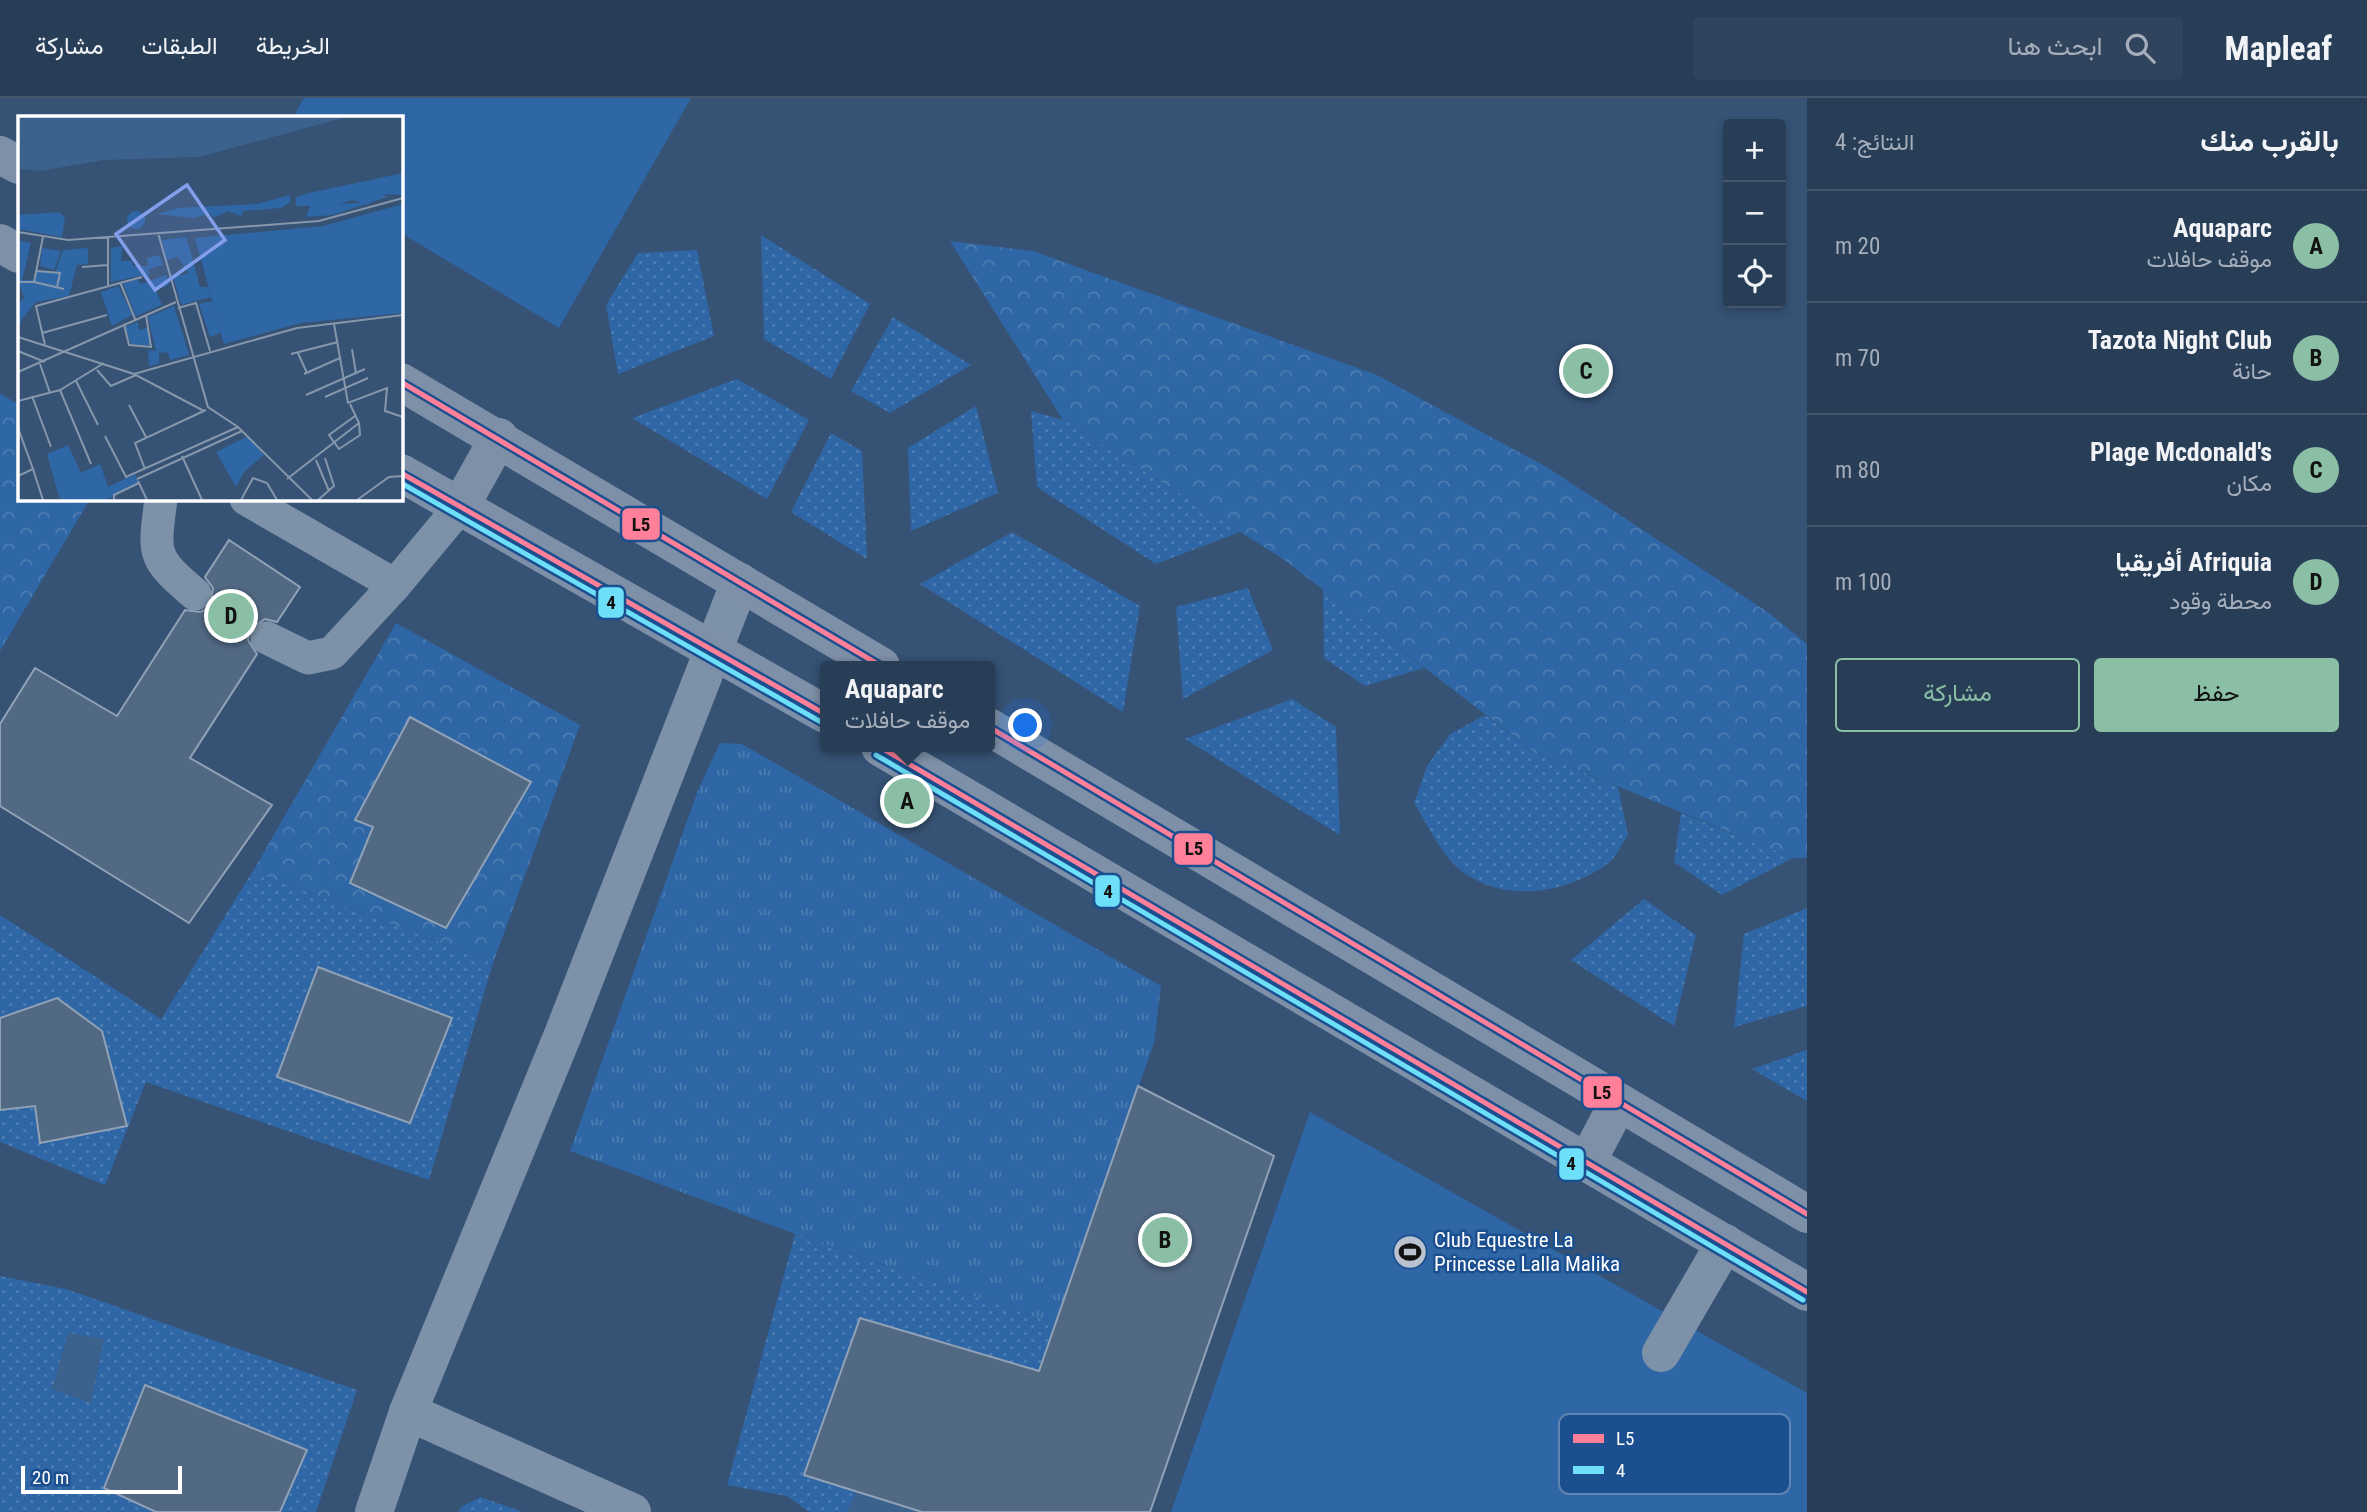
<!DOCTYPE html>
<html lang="ar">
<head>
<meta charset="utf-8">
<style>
  body { margin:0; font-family:"Roboto Condensed",Vazirmatn,sans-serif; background:#30455d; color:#f1f3f6; direction:rtl }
  .controls { position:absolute; right:21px; top:21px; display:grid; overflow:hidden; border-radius:7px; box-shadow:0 4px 10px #0003 }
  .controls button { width:63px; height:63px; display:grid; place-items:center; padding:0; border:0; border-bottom:2px solid #44576d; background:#283e57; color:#f1f3f6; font:35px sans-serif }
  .scale { position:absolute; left:21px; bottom:18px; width:161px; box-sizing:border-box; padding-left:7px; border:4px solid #fff; border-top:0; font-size:19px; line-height:24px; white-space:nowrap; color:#fff; -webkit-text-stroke:5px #1b4f8f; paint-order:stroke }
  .you { position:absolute; left:1026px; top:628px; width:24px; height:24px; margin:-18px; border:5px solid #fff; border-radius:50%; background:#1a73e8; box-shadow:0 0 0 10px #1a73e833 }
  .badge { display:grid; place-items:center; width:46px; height:46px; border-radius:50%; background:#8abfa5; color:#111; font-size:23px; font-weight:700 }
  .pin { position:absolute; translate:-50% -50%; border:4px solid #fff; box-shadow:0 2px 7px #0006 }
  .popup { position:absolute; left:820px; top:563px; width:175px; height:91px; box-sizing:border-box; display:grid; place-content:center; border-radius:7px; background:#283e57; filter:drop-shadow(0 2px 5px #0005); font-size:23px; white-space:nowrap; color:#a5aeba }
  .popup b { font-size:26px; color:#f1f3f6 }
  .popup::after { content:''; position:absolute; left:50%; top:100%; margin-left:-14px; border:14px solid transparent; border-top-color:#283e57 }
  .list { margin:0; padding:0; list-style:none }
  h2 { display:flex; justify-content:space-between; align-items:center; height:91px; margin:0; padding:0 28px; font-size:30px }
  h2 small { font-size:23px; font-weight:400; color:#a5aeba }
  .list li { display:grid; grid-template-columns:46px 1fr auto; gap:21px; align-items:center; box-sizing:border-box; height:112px; padding:0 28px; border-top:2px solid #44576d }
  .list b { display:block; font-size:26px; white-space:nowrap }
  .list p { margin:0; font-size:23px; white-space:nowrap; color:#a5aeba }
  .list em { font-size:23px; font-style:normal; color:#a5aeba }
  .actions { display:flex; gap:14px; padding:21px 28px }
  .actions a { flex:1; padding:16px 0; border:2px solid #8abfa5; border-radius:7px; text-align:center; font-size:24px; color:#8abfa5 }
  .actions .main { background:#8abfa5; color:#111 }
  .icon { flex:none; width:38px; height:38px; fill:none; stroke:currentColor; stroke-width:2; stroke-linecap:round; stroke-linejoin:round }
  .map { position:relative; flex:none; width:1807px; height:1414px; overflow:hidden; direction:ltr }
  header { display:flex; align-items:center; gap:42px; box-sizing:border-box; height:98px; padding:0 35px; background:#283e57; border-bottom:2px solid #44576d }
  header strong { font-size:33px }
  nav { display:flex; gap:38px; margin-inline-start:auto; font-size:24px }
  .search { width:490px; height:63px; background:#30455d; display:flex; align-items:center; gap:18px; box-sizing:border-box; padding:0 24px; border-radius:7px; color:#a5aeba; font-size:26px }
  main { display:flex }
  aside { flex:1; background:#283e57 }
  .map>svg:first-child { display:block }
  .grass { fill:url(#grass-tufts) }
  .forest { fill:url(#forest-crowns) }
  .park { fill:url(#park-dots) }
  .pitch { fill:#2f66a5 }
  .water { fill:#3b618d }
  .building { fill:#526984; stroke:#92a2b6; stroke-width:2 }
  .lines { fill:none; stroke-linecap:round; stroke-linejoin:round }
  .service { stroke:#7d92a8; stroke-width:33 }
  .minor { stroke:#7d92a8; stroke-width:38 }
  .trunk { stroke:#7e90a7; stroke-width:38 }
  .bus-1-casing { stroke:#1b4f8f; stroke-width:10 }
  .bus-2-casing { stroke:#1b4f8f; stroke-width:10 }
  .bus-1 { stroke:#ff8098; stroke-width:5 }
  .bus-2 { stroke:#6ddff8; stroke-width:5 }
  .labels { text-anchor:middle; stroke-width:5; stroke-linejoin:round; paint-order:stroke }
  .poi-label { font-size:21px; fill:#fff; stroke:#1b4f8f; text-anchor:start }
  .inset-road { fill:none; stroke:#8697ac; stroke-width:2 }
  .view { fill:#839eea; fill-opacity:0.15; stroke:#839eea; stroke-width:3.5 }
  .inset-edge { fill:none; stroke:#fff; stroke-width:3.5 }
  .key { fill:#1b4f8f; stroke:#5f84b1; stroke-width:2 }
  .key-label { font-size:19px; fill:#fff }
  .line-badge { stroke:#1b4f8f; stroke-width:2.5 }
  .pale-badge-label { font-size:19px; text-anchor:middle; font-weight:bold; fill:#111 }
</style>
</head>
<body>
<header>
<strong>Mapleaf</strong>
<div class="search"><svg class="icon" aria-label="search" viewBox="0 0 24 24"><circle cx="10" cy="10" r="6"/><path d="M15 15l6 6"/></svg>ابحث هنا</div>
<nav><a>الخريطة</a><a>الطبقات</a><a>مشاركة</a></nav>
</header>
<main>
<aside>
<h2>بالقرب منك<small>النتائج: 4</small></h2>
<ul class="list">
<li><span class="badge">A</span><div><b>Aquaparc</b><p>موقف حافلات</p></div><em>20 m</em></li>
<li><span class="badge">B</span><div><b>Tazota Night Club</b><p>حانة</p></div><em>70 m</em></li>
<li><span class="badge">C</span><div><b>Plage Mcdonald's</b><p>مكان</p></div><em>80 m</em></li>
<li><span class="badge">D</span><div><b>Afriquia أفريقيا</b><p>محطة وقود</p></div><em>100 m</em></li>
</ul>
<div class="actions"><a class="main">حفظ</a><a>مشاركة</a></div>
</aside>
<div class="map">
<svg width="1807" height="1414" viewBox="0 0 1807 1414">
  <defs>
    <pattern id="grass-tufts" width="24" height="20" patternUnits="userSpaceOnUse" patternTransform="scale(1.75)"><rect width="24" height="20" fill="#2f66a5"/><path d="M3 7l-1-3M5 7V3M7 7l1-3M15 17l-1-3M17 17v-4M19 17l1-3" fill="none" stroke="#4e7db2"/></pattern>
    <pattern id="forest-crowns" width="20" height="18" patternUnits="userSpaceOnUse" patternTransform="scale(1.75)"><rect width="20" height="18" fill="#2f66a5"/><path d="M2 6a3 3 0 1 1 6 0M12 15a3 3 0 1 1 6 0" fill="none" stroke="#4e7db2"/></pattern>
    <pattern id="park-dots" width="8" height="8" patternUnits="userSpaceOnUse" patternTransform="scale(1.75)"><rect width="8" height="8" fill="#2f66a5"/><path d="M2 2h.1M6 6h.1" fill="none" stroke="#4e7db2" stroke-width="1.8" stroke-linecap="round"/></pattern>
  </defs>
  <rect width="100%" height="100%" fill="#365274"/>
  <polygon class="grass" points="720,645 742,646 1161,888 1154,945 1055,1226 795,1136 570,1053 698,692"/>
  <g class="forest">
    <polygon points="950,143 1033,153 1377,277 1550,371 1769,515 1807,546 1807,760 1793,760 1534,654 1283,461 1063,322"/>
    <polygon points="0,295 19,307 19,401 90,401 0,553"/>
    <polygon points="396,525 580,627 493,865 253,773"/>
  </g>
  <g class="park">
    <polygon points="761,137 870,206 831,281 764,241"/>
    <polygon points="697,152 714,238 618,276 606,207 638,155"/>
    <polygon points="893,219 971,267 890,315 851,293"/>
    <polygon points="737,281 809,322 767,401 632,320"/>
    <polygon points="976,308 998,395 911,433 908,350"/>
    <polygon points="1031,313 1063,322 1240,434 1156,466 1037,389"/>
    <polygon points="831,335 862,353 867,461 791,414"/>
    <polygon points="1012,434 1140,508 1123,614 920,486"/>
    <polygon points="1248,490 1273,552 1183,601 1176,509"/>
    <polygon points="1323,491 1424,570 1365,588 1324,560"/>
    <polygon points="1292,601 1336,629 1340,737 1185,641"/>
    <path d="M 1485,617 L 1534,654 L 1618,689 L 1628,737 C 1622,746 1615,761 1606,767 C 1563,797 1503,805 1460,772 C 1441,756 1427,726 1414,705 L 1427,668 L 1450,636 Z"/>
    <polygon points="1681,715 1793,760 1722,797 1674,764"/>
    <polygon points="253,773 493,865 429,1082 146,984 105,1087 0,1044 0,817 161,921"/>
    <polygon points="1644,801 1696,837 1674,928 1571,862"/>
    <polygon points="1807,810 1807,908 1734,929 1744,836"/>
    <polygon points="1807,952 1807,1003 1752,971"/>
    <polygon points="795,1136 1055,1226 990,1414 809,1414 787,1398 727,1387"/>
    <polygon points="0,1178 66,1191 357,1292 316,1414 0,1414"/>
    <polygon points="480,1399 523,1414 459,1414 461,1409"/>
  </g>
  <g class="pitch">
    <polygon points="304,0 691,0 559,230 401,135 401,19 293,19"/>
    <polygon points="1310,1014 1807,1295 1807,1414 1171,1414"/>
  </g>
  <g class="water">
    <polygon points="68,1235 104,1241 91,1305 52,1291"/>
    <polygon points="856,1394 922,1414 847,1414"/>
  </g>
  <g class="building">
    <polygon points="229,442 300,489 277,524 265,521 250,531 248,542 257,556 190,660 272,707 189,825 0,708 0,626 35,570 117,618 185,512 201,514 210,508 213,490 205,479"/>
    <polygon points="410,619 531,684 446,830 350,785 373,729 355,722"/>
    <polygon points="318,869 452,920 410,1025 277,979"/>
    <polygon points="57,900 102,933 127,1028 40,1045 35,1008 0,1012 0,920"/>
    <polygon points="1138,988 1274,1058 1150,1414 922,1414 804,1377 860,1220 1039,1273"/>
    <polygon points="145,1287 307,1352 280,1414 156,1414 104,1390"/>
  </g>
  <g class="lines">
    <g class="service">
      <path d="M 161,401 C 154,456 151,459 195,496"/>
      <polyline points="246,401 395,487"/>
      <polyline points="267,540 308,560 332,555 395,487 460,409"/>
    </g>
    <g class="minor">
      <polyline points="1661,1255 1725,1145"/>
      <polyline points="408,1314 632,1414"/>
      <polyline points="374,1414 408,1314 562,939 740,484"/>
    </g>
    <g class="trunk">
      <polyline points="0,57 19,67"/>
      <polyline points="0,145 19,156"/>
      <polyline points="401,284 881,568"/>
      <polyline points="401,375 825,616"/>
      <polyline points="460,409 499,339"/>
      <polyline points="989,629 1807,1116"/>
      <polyline points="880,649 1807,1194"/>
      <polyline points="1587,1064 1618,1005"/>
    </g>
    <g class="bus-1-casing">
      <g id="bus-1">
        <polyline points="401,284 881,568"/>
        <polyline points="401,375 825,616"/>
        <polyline points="989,629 1807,1116"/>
        <polyline points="880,649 1807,1194"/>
      </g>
    </g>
    <g class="bus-2-casing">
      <g id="bus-2">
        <polyline points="401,385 821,624"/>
        <polyline points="876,657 1803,1202"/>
      </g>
    </g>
    <use href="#bus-1" class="bus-1"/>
    <use href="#bus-2" class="bus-2"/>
  </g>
  <defs>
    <g id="stadium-disc" transform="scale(1.75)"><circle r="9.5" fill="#b9c2ce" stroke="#1b4f8f"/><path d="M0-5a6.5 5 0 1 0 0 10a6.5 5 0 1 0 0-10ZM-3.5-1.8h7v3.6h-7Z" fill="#111"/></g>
  </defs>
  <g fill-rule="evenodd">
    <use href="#stadium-disc" x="1410" y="1154"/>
  </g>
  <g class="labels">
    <g class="poi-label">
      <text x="1434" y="1149">Club Equestre La<tspan x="1434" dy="24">Princesse Lalla Malika</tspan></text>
    </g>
  </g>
  <g transform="translate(18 18)">
    <rect width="385" height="385" fill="#365274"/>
    <path d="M 362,77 L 369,81 L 315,99 L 288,101 L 293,89 L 340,87 ZM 168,121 L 173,137 L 149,144 L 144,124 ZM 24,132 L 43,135 L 36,154 L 22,150 ZM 50,329 L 63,357 L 82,348 L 90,371 L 117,358 L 121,367 L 89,384 L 42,384 L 29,338 Z" fill="#2f66a5"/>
    <path d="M 385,57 L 385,79 L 362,78 L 350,89 L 335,84 L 313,90 L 278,90 L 278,81 L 286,78 ZM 272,79 L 272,86 L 263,92 L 225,95 L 223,100 L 210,95 L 196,102 L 192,97 L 176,102 L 139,98 L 160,92 L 239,88 ZM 41,96 L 47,101 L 44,121 L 0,113 L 0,99 Z" fill="#2f66a5"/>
    <path d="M 0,124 L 13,127 L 4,165 L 0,164 Z" fill="#2f66a5"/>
    <path d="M 104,130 L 103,145 L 114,145 L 115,150 L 130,150 L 129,142 L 141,139 L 145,149 L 131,153 L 132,158 L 93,166 L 93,132 ZM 70,132 L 70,148 L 59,149 L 51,180 L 18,186 L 4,203 L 0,216 L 0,188 L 6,182 L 0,164 L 16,164 L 19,154 L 37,156 L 45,134 ZM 173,137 L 182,171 L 190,171 L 193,181 L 163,189 L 155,161 L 170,157 L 160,141 ZM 148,159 L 151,169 L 138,174 L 144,189 L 118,200 L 105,168 L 120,163 L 122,168 ZM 100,170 L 114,199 L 94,210 L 83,176 ZM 194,185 L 203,217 L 192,221 L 181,188 ZM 156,190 L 171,239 L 152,244 L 150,237 L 141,236 L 141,248 L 131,250 L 130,234 L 138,235 L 130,201 ZM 120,206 L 121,214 L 129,212 L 134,230 L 113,228 L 107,211 ZM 230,320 L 246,339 L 226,356 L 218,371 L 198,336 Z" fill="#2f66a5"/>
    <path d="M 385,88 L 385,197 L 283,207 L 206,228 L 177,122 L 305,110 ZM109 104a9 9 0 1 1 18 0a9 9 0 1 1-18 0Z" fill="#2f66a5"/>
    <path d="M 0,1 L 329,1 L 181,41 L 86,44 L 23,55 L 0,53 Z" fill="#3b618d"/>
    <path class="inset-road" d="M 0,116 L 50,124 L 301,105 L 385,82M 140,117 L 190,291 L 220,311 L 294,384M 64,151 L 90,149M 18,155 L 42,157 L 39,171M 0,166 L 16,166 L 25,121M 16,166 L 46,173M 102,166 L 117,203M 90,169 L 90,121M 160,192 L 178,187 L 192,235M 106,208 L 111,229 L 133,231 L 128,199M 316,208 L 330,287 L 369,272 L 367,295 L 385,301M 24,217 L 89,199M 0,221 L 116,258 L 186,295M 27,229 L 18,190 L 124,161M 334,233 L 338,257M 0,235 L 27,246M 280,237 L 289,257M 273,238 L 320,226M 22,248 L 32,277M 79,254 L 93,270 L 118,259M 0,256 L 158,186M 116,258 L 279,212 L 385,199M 286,258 L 322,242M 58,265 L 80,309M 42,274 L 73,348M 288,279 L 347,253M 14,280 L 33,331M 307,281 L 350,262M 0,285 L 42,274 L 86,247M 111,289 L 128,321M 337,300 L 311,319 L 321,333 L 342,319 L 341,307M 0,312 L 15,353 L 0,360M 87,320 L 108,361 L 220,311M 164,340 L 184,384M 298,344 L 311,375M 15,353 L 25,384M 127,353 L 117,327 L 188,294M 119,363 L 224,315M 269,363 L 341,307 L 332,288M 120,365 L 129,384M 96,384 L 96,379 L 121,367M 223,384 L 235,362 L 249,367 L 259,384M 300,384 L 316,370 L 307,342M 339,384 L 371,361 L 385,360"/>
    <path class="view" d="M 169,69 L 207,124 L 137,174 L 98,118 Z"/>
    <rect width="385" height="385" class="inset-edge"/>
  </g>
  <rect x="1559" y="1316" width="231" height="80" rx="10" class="key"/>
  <rect x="1573" y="1336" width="31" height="9" fill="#ff8098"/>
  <rect x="1573" y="1368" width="31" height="8" fill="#6ddff8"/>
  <g class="key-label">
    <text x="1616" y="1347">L5</text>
    <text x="1616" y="1379">4</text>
  </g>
  <g class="line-badge">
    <rect x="621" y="409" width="40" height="34" rx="7" fill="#ff8098"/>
    <rect x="597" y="488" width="28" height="33" rx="7" fill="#6ddff8"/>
    <rect x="1173" y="734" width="41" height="34" rx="7" fill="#ff8098"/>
    <rect x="1094" y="776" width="27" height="34" rx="7" fill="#6ddff8"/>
    <rect x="1582" y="977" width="41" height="34" rx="7" fill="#ff8098"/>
    <rect x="1558" y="1049" width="27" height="34" rx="7" fill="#6ddff8"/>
  </g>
  <g class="pale-badge-label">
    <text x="641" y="433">L5</text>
    <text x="611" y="511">4</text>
    <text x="1194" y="757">L5</text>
    <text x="1108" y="800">4</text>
    <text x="1602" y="1001">L5</text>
    <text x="1571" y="1072">4</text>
  </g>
</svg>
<div class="controls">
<button>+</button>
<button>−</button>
<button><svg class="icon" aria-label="locate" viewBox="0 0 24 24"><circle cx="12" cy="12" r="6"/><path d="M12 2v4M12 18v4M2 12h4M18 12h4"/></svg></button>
</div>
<div class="scale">20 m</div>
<div class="you"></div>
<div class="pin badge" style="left:907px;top:703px">A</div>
<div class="popup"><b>Aquaparc</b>موقف حافلات</div>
<div class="pin badge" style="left:1165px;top:1142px">B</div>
<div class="pin badge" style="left:1586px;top:273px">C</div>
<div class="pin badge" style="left:231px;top:518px">D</div>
</div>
</main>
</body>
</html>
